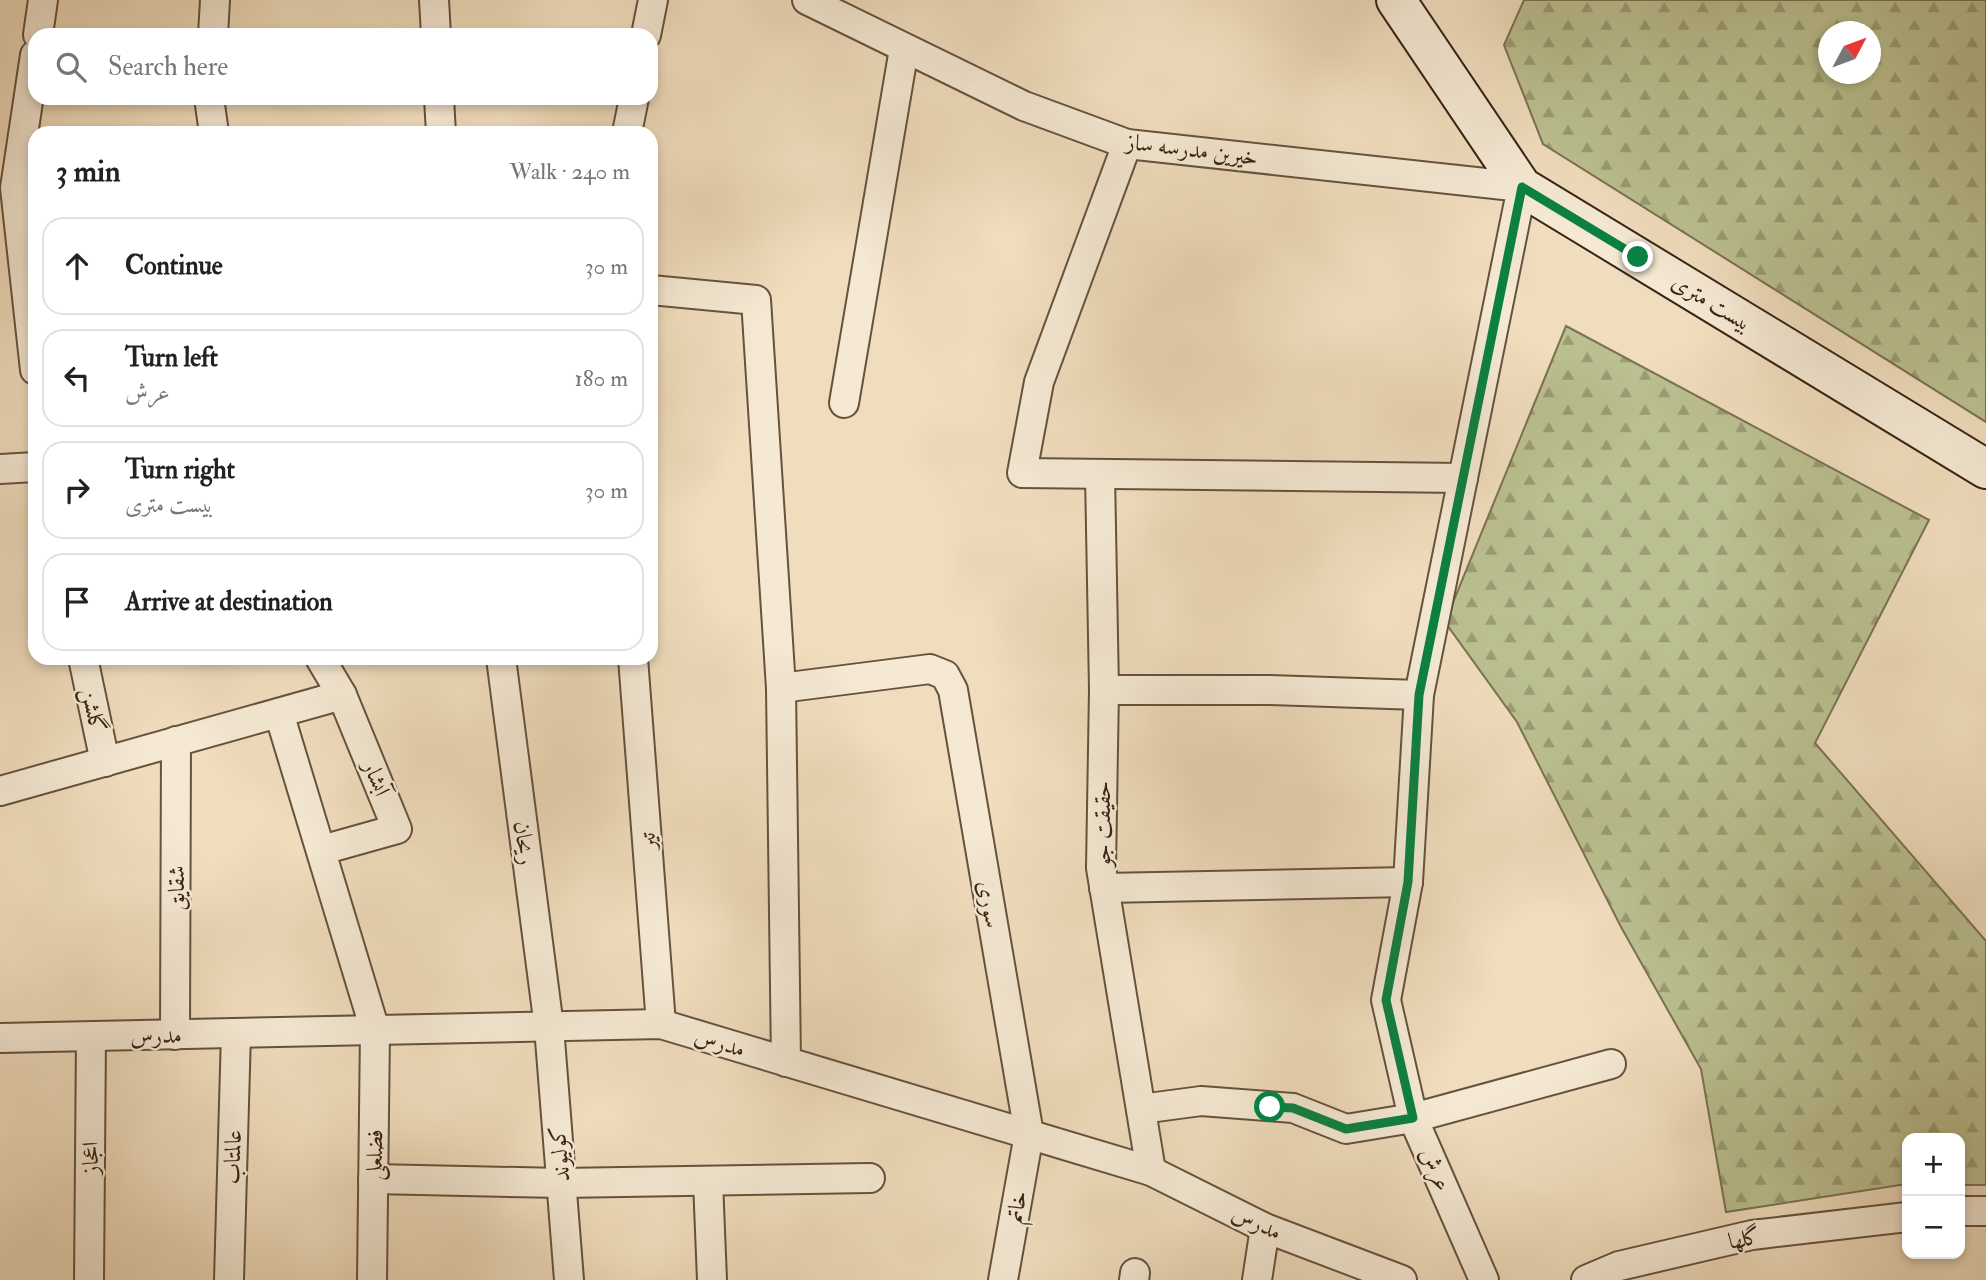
<!DOCTYPE html>
<html lang="en">
<head>
<meta charset="utf-8">
<style>
  body { margin:0; font-family:"IM FELL Double Pica",Amiri,serif; background:#f6f6f6; color:#222 }
  .controls { position:absolute; right:21px; bottom:21px; display:grid; overflow:hidden; border-radius:14px; box-shadow:0 4px 10px #0003 }
  .controls button { width:63px; height:63px; display:grid; place-items:center; padding:0; border:0; border-bottom:2px solid #e0e0e0; background:#fff; color:#222; font:35px sans-serif }
  .compass { position:absolute; left:1818px; top:21px; width:63px; height:63px; border-radius:50%; background:#fff; box-shadow:0 4px 10px #0003; rotate:49deg }
  .stop { position:absolute; width:21px; height:21px; margin:-16px; border:5px solid #0b8043; border-radius:50%; background:#fff }
  .stop.end { background:#0b8043; border-color:#fff; box-shadow:0 2px 7px #0008 }
  .list { margin:0; padding:0; list-style:none }
  h2 { display:flex; justify-content:space-between; align-items:center; height:91px; margin:0; padding:0 28px; font-size:30px }
  h2 small { font-size:23px; font-weight:400; color:#767676 }
  .list li { display:grid; grid-template-columns:46px 1fr auto; gap:21px; align-items:center; box-sizing:border-box; height:98px; margin:0 14px 14px; padding:0 14px; border:2px solid #e0e0e0; border-radius:21px }
  .list b { display:block; font-size:26px; white-space:nowrap }
  .list p { margin:0; font-size:23px; white-space:nowrap; color:#767676 }
  .list em { font-size:23px; font-style:normal; color:#767676 }
  .icon { flex:none; width:38px; height:38px; fill:none; stroke:currentColor; stroke-width:2; stroke-linecap:round; stroke-linejoin:round }
  .map { position:relative; flex:none; width:1986px; height:1280px; overflow:hidden }
  .search { position:absolute; background:#fff; box-shadow:0 4px 10px #0003; left:28px; top:28px; width:630px; height:77px; display:flex; align-items:center; gap:18px; box-sizing:border-box; padding:0 24px; border-radius:21px; color:#767676; font-size:26px }
  .panel { position:absolute; background:#fff; box-shadow:0 4px 10px #0003; left:28px; top:126px; width:630px; height:539px; border-radius:21px }
  .map>svg:first-child { display:block }
  .forest { fill:url(#forest-firs); stroke:#7a7252; stroke-width:2; fill-rule:evenodd }
  .lines { fill:none; stroke-linecap:round; stroke-linejoin:round }
  .street-casing { stroke:#66523e; stroke-width:32 }
  .secondary-casing { stroke:#382413; stroke-width:42 }
  .street { stroke:#f5e9d4; stroke-width:28 }
  .secondary { stroke:#f5e9d4; stroke-width:38 }
  .route { stroke:#0b8043; stroke-width:9 }
  .labels { text-anchor:middle; stroke-width:5; stroke-linejoin:round; paint-order:stroke }
  .street-label { font-size:23px; fill:#382413; stroke:#f5e9d4 }
</style>
</head>
<body>
<div class="map">
<svg width="1986" height="1280" viewBox="0 0 1986 1280">
  <defs>
    <pattern id="forest-firs" width="22" height="20" patternUnits="userSpaceOnUse" patternTransform="scale(1.75)"><rect width="22" height="20" fill="#bbc090"/><path d="M5 1l3.5 6h-7zM16 11l3.5 6h-7z" fill="#999c74"/></pattern>
  </defs>
  <rect width="100%" height="100%" fill="#f0ddbd"/>
  <filter id="stains"><feTurbulence type="fractalNoise" baseFrequency=".00286" numOctaves="4"/><feColorMatrix values="0 0 0 0 .2 0 0 0 0 .09 0 0 0 0 .02 0 0 0 .5 -.17"/></filter>
  <radialGradient id="worn" r=".72"><stop offset=".6" stop-color="#630" stop-opacity="0"/><stop offset="1" stop-color="#630" stop-opacity=".3"/></radialGradient>
  <g class="forest">
    <path d="M 1524,0 L 1986,0 L 1986,422 L 1543,144 L 1504,45 ZM 1828,32 L 1870,32 L 1870,74 L 1828,74 Z"/>
    <polygon points="1566,326 1929,520 1815,743 1986,941 1986,1185 1960,1185 1960,1138 1907,1138 1907,1184 1726,1212 1701,1069 1621,927 1517,722 1445,622"/>
  </g>
  <g class="lines">
    <g class="street-casing">
      <g id="street">
        <polyline points="434,0 436,35"/>
        <polyline points="807,0 1024,106 1127,144 1522,187 1419,695 1408,882 1386,1000 1413,1118 1484,1280"/>
        <polyline points="38,35 43,0"/>
        <polyline points="213,35 215,0"/>
        <polyline points="646,35 653,0"/>
        <polyline points="35,55 15,188 35,370"/>
        <polyline points="209,98 214,133"/>
        <polyline points="439,98 441,133"/>
        <polyline points="627,133 634,98"/>
        <polyline points="1127,144 1039,382 1022,473 1463,478"/>
        <polyline points="651,290 756,300 781,688 786,1062"/>
        <polyline points="844,403 904,49"/>
        <polyline points="0,469 35,467"/>
        <polyline points="1100,474 1104,690 1101,868 1151,1171"/>
        <polyline points="83,658 105,762"/>
        <polyline points="320,658 342,695 397,829 322,850"/>
        <polyline points="501,658 549,1027 569,1280"/>
        <polyline points="633,658 661,1024"/>
        <polyline points="781,688 930,669 945,675 953,690 1029,1134 1003,1280"/>
        <polyline points="1104,690 1269,690 1419,695"/>
        <polyline points="279,713 375,1030 372,1280"/>
        <polyline points="0,791 342,695"/>
        <polyline points="1104,888 1408,882"/>
        <polyline points="175,1035 176,741"/>
        <polyline points="0,1038 661,1024 1151,1171 1265,1228 1402,1280"/>
        <polyline points="1141,1109 1201,1101 1293,1108 1346,1129 1413,1118 1611,1064"/>
        <polyline points="373,1179 561,1183 870,1178"/>
        <polyline points="708,1181 712,1280"/>
        <polyline points="1960,1211 1986,1211"/>
        <polyline points="89,1280 91,1037"/>
        <polyline points="229,1280 236,1033"/>
        <polyline points="1134,1280 1135,1273"/>
        <polyline points="1257,1280 1265,1228"/>
        <polyline points="1586,1280 1619,1266 1752,1235 1907,1217"/>
      </g>
    </g>
    <g class="secondary-casing">
      <polyline id="secondary" points="1396,0 1522,187 1986,469"/>
    </g>
    <use href="#street" class="street"/>
    <use href="#secondary" class="secondary"/>
  </g>
  <g class="lines">
    <polyline class="route" points="1270,1107 1293,1108 1346,1129 1413,1118 1386,1000 1408,882 1419,695 1522,187 1638,257"/>
  </g>
  <g class="labels">
    <g class="street-label">
      <text transform="translate(1192 149) rotate(7)" y="8">خیرین مدرسه ساز</text>
      <text transform="translate(1712 302) rotate(31)" y="8">بیست متری</text>
      <text transform="translate(94 710) rotate(78)" y="8">گلشن</text>
      <text transform="translate(377 778) rotate(68)" y="8">آبشار</text>
      <text transform="translate(1102 824) rotate(-90)" y="8">حقیقت جو</text>
      <text transform="translate(647 841) rotate(-94)" y="8">تیر</text>
      <text transform="translate(525 843) rotate(83)" y="8">ریحان</text>
      <text transform="translate(176 888) rotate(-90)" y="8">شقایق</text>
      <text transform="translate(990 904) rotate(80)" y="8">سوری</text>
      <text transform="translate(156 1035) rotate(-1)" y="8">مدرس</text>
      <text transform="translate(720 1042) rotate(17)" y="8">مدرس</text>
      <text transform="translate(559 1154) rotate(-95)" y="8">کولیوند</text>
      <text transform="translate(374 1155) rotate(-89)" y="8">فضلعلی</text>
      <text transform="translate(232 1157) rotate(-88)" y="8">عالمتاب</text>
      <text transform="translate(90 1158) rotate(-90)" y="8">اعجاز</text>
      <text transform="translate(1436 1169) rotate(66)" y="8">عرش</text>
      <text transform="translate(1016 1207) rotate(-80)" y="8">خاتم</text>
      <text transform="translate(1257 1222) rotate(25)" y="8">مدرس</text>
      <text transform="translate(1744 1238) rotate(-11)" y="8">گلها</text>
    </g>
  </g>
  <rect width="100%" height="100%" filter="url(#stains)"/>
  <rect width="100%" height="100%" fill="url(#worn)"/>
</svg>
<div class="controls">
<button>+</button>
<button>−</button>
</div>
<svg class="compass" viewBox="-18 -18 36 36"><path d="M0-13l5 13h-10z" fill="#e53935"/><path d="M0 13l5-13h-10z" fill="#767676"/></svg>
<div class="stop" style="left:1270px;top:1107px"></div>
<div class="stop end" style="left:1638px;top:257px"></div>
<div class="search"><svg class="icon" aria-label="search" viewBox="0 0 24 24"><circle cx="10" cy="10" r="6"/><path d="M15 15l6 6"/></svg>Search here</div>
<section class="panel">
<h2>3 min<small>Walk · 240 m</small></h2>
<ul class="list">
<li><svg class="icon" aria-label="ahead" viewBox="0 0 24 24"><path d="M12 20V5M6 11l6-6 6 6"/></svg><div><b>Continue</b></div><em>30 m</em></li>
<li><svg class="icon" aria-label="left" viewBox="0 0 24 24"><path d="M17 20v-9H6M10 6l-5 5 5 5"/></svg><div><b>Turn left</b><p>عرش</p></div><em>180 m</em></li>
<li><svg class="icon" aria-label="right" viewBox="0 0 24 24"><path d="M7 20v-9h11M14 6l5 5-5 5"/></svg><div><b>Turn right</b><p>بیست متری</p></div><em>30 m</em></li>
<li><svg class="icon" aria-label="arrive" viewBox="0 0 24 24"><path d="M6 21V4h12l-3 4 3 4H6"/></svg><div><b>Arrive at destination</b></div></li>
</ul>
</section>
</div>
</body>
</html>
